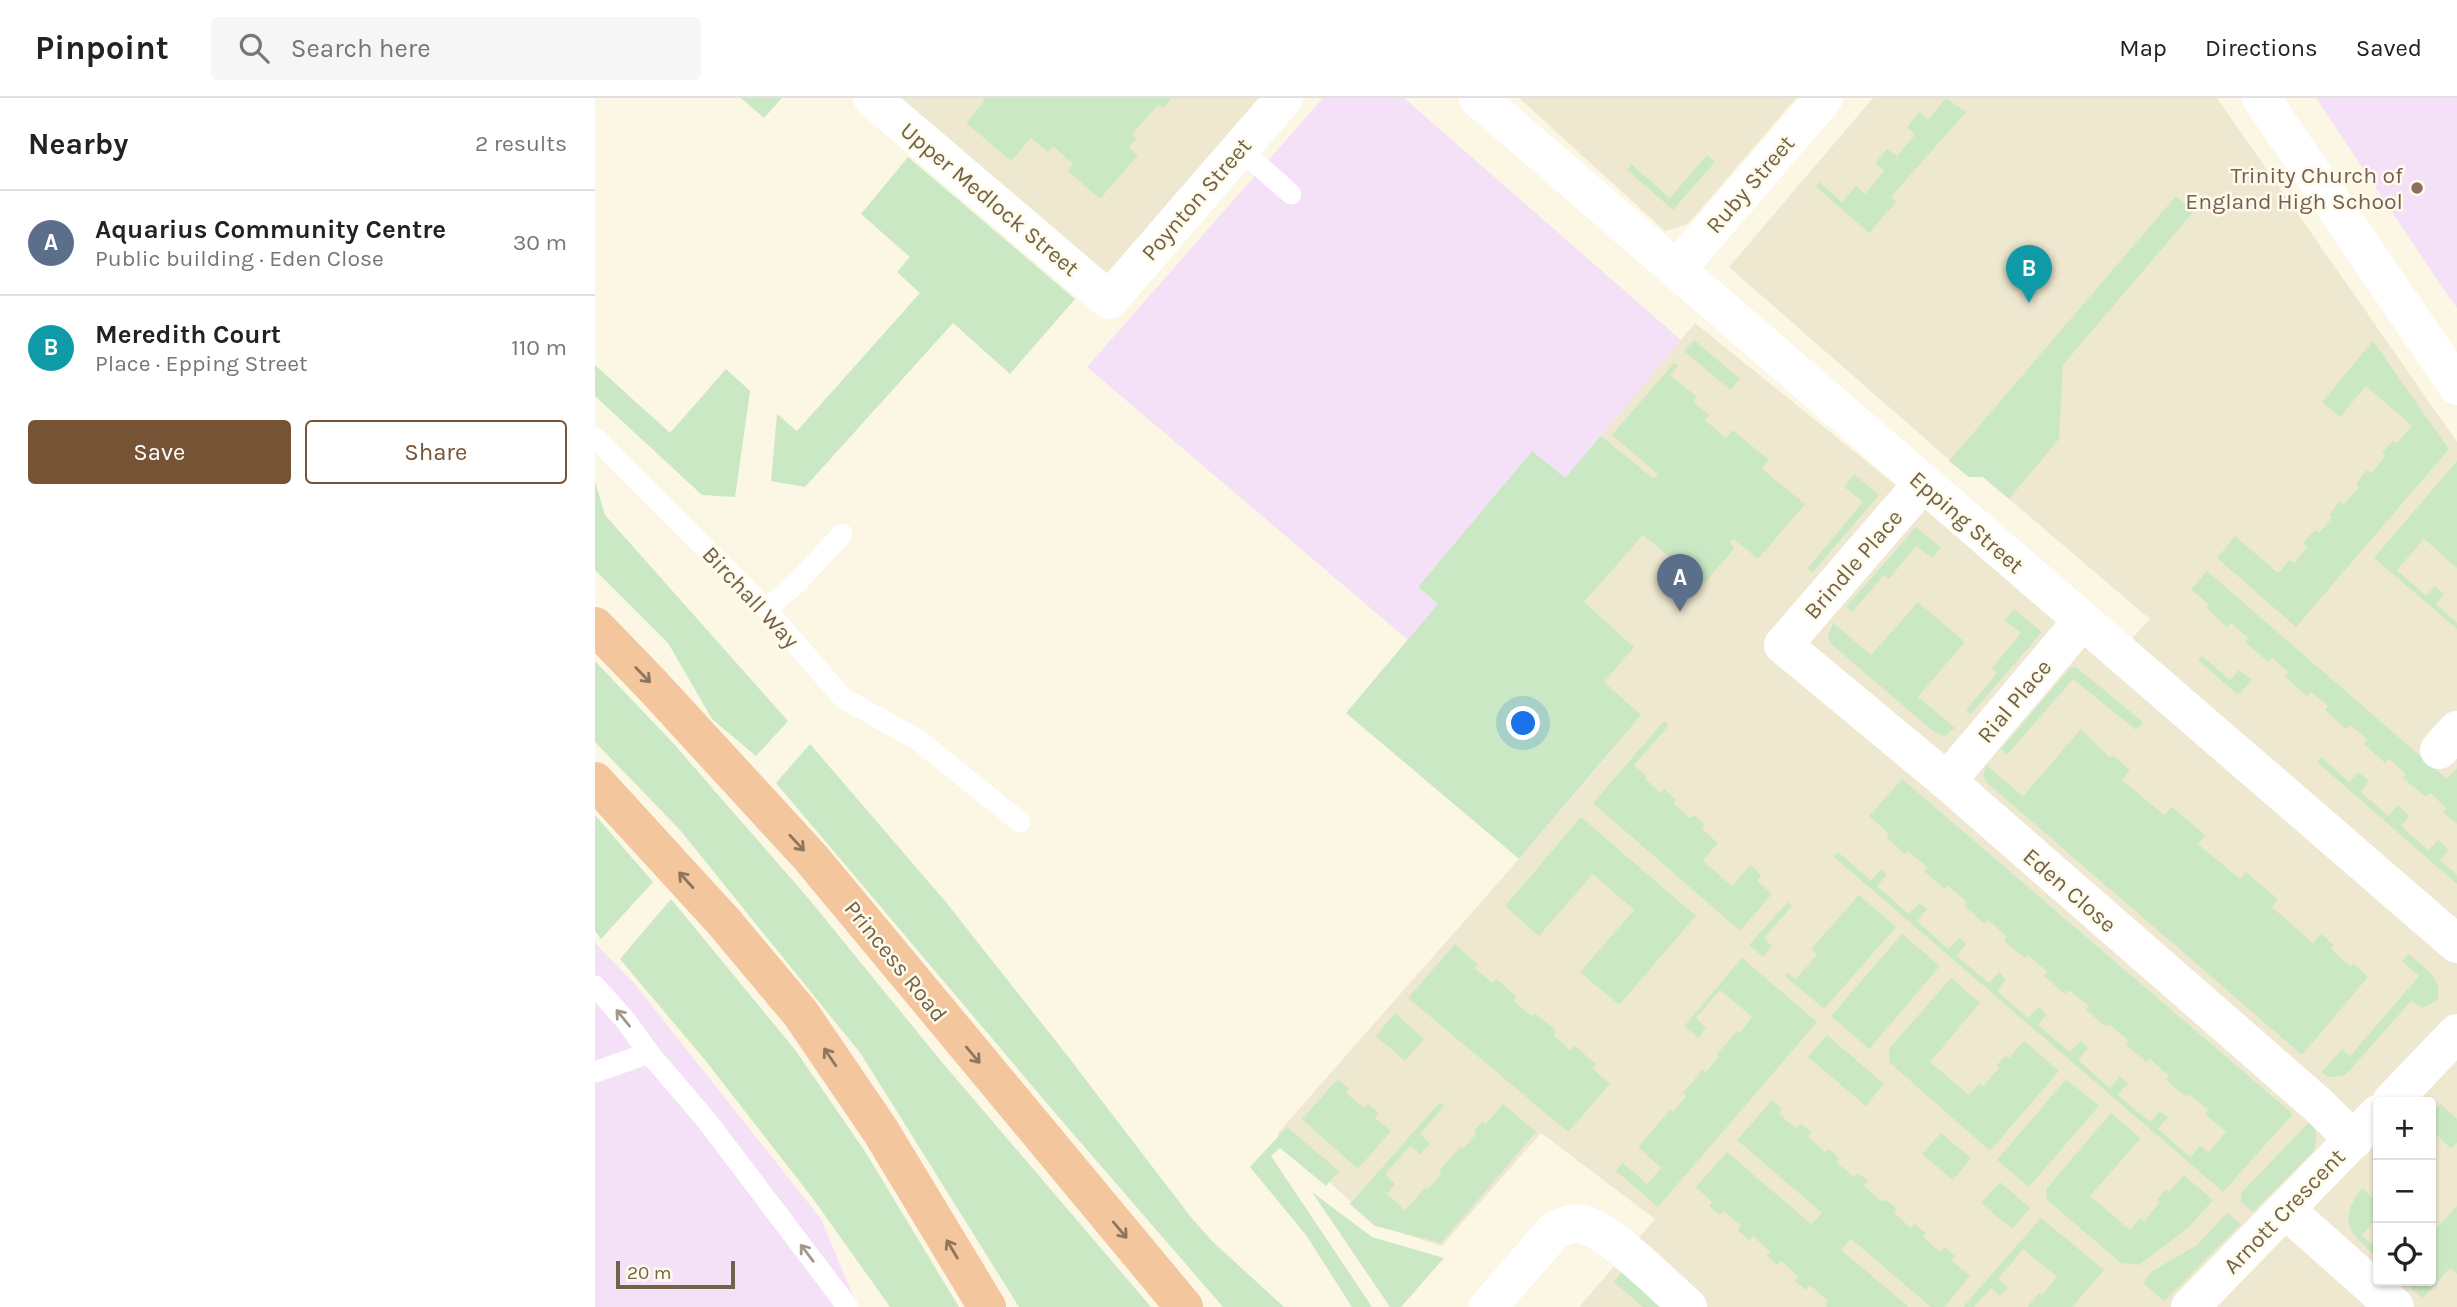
<!DOCTYPE html>
<html lang="en">
<head>
<meta charset="utf-8">
<style>
  body { margin:0; font-family:Karla,sans-serif; background:#f6f6f6; color:#222 }
  .controls { position:absolute; right:21px; bottom:21px; display:grid; overflow:hidden; border-radius:7px; box-shadow:0 2px 5px #0004 }
  .controls button { width:63px; height:63px; display:grid; place-items:center; padding:0; border:0; border-bottom:2px solid #e0e0e0; background:#fff; color:#222; font:35px sans-serif }
  .scale { position:absolute; left:21px; bottom:18px; width:119px; box-sizing:border-box; padding-left:7px; border:4px solid #73624b; border-top:0; font-size:19px; line-height:24px; white-space:nowrap; color:#73624b; -webkit-text-stroke:5px #fefbea; paint-order:stroke }
  .you { position:absolute; left:929px; top:626px; width:24px; height:24px; margin:-18px; border:5px solid #fff; border-radius:50%; background:#1a73e8; box-shadow:0 0 0 10px #1a73e833 }
  .badge { display:grid; place-items:center; width:46px; height:46px; border-radius:50%; background:#775336; color:#fff; font-size:23px; font-weight:700 }
  .pin { position:absolute; translate:-50% -58px; filter:drop-shadow(0 2px 4px #0008) }
  .pin::after { content:''; position:absolute; top:37px; width:24px; height:21px; background:inherit; clip-path:polygon(0 0,100% 0,50% 100%) }
  .list { margin:0; padding:0; list-style:none }
  h2 { display:flex; justify-content:space-between; align-items:center; height:91px; margin:0; padding:0 28px; font-size:30px }
  h2 small { font-size:23px; font-weight:400; color:#767676 }
  .list li { display:grid; grid-template-columns:46px 1fr auto; gap:21px; align-items:center; box-sizing:border-box; height:105px; padding:0 28px; border-top:2px solid #e0e0e0 }
  .list b { display:block; font-size:26px; white-space:nowrap }
  .list p { margin:0; font-size:23px; white-space:nowrap; color:#767676 }
  .list em { font-size:23px; font-style:normal; color:#767676 }
  .actions { display:flex; gap:14px; padding:21px 28px }
  .actions a { flex:1; padding:16px 0; border:2px solid #775336; border-radius:7px; text-align:center; font-size:24px; color:#775336 }
  .actions .main { background:#775336; color:#fff }
  .icon { flex:none; width:38px; height:38px; fill:none; stroke:currentColor; stroke-width:2; stroke-linecap:round; stroke-linejoin:round }
  .map { position:relative; flex:none; width:1862px; height:1209px; overflow:hidden }
  header { display:flex; align-items:center; gap:42px; box-sizing:border-box; height:98px; padding:0 35px; background:#fff; border-bottom:2px solid #e0e0e0 }
  header strong { font-size:33px }
  nav { display:flex; gap:38px; margin-inline-start:auto; font-size:24px }
  .search { width:490px; height:63px; background:#f6f6f6; display:flex; align-items:center; gap:18px; box-sizing:border-box; padding:0 24px; border-radius:7px; color:#767676; font-size:26px }
  main { display:flex }
  aside { flex:1; background:#fff }
  .map>svg:first-child { display:block }
  .residential { fill:#efe8d0; fill-rule:evenodd }
  .education { fill:#f4e1f7 }
  .green { fill:#cbe8c4 }
  .lines { fill:none; stroke-linecap:round; stroke-linejoin:round }
  .lane { stroke:#fff; stroke-width:21 }
  .street { stroke:#fff; stroke-width:38 }
  .secondary { stroke:#fff; stroke-width:38 }
  .highway { stroke:#f3c69e; stroke-width:38 }
  .oneway { stroke:#8d765c }
  .oneway2 { stroke:#a4998a }
  .education-dot { fill:#8d6e63; stroke:#fefbea; stroke-width:2.5 }
  .labels { text-anchor:middle; stroke-width:5; stroke-linejoin:round; paint-order:stroke }
  .education-label { font-size:23px; fill:#785e54; stroke:#fefbea; text-anchor:end }
  .street-label { font-size:23px; fill:#73624b; stroke:#fefbea }
</style>
</head>
<body>
<header>
<strong>Pinpoint</strong>
<div class="search"><svg class="icon" aria-label="search" viewBox="0 0 24 24"><circle cx="10" cy="10" r="6"/><path d="M15 15l6 6"/></svg>Search here</div>
<nav><a>Map</a><a>Directions</a><a>Saved</a></nav>
</header>
<main>
<aside>
<h2>Nearby<small>2 results</small></h2>
<ul class="list">
<li><span class="badge" style="background:#5c6f8a">A</span><div><b>Aquarius Community Centre</b><p>Public building · Eden Close</p></div><em>30 m</em></li>
<li><span class="badge" style="background:#0f9aa8">B</span><div><b>Meredith Court</b><p>Place · Epping Street</p></div><em>110 m</em></li>
</ul>
<div class="actions"><a class="main">Save</a><a>Share</a></div>
</aside>
<div class="map">
<svg width="1862" height="1209" viewBox="0 0 1862 1209">
  <rect width="100%" height="100%" fill="#fbf7e4"/>
  <g class="residential">
    <polygon points="292,0 667,0 513,188"/>
    <polygon points="924,0 1201,0 1093,126 1070,133"/>
    <path d="M 1278,0 L 1622,0 L 1862,344 L 1862,1209 L 984,1209 L 1060,1121 L 946,1035 L 847,1148 L 781,1127 L 682,1036 L 924,761 L 1016,653 L 843,506 L 970,380 L 1100,225 L 1517,562 L 1555,521 L 1388,379 L 1374,379 L 1134,169 ZM 1783,1004 L 1836,1004 L 1836,1183 L 1783,1183 Z"/>
  </g>
  <g class="education">
    <polygon points="728,0 809,0 1086,242 970,381 936,354 823,489 843,506 813,542 492,269"/>
    <polygon points="1721,0 1862,0 1862,210 1841,180"/>
    <polygon points="0,845 38,884 226,1121 263,1209 0,1209"/>
  </g>
  <g class="green">
    <polygon points="146,0 187,0 169,20"/>
    <polygon points="388,0 577,0 568,10 563,7 537,36 541,41 534,50 543,57 505,101 473,73 478,66 458,48 453,54 436,40 416,63 371,25 390,2"/>
    <polygon points="1351,0 1371,14 1296,99 1301,104 1274,135 1221,89 1224,84 1247,104 1261,88 1270,96 1289,73 1280,65 1292,51 1302,58 1320,37 1312,29 1324,14 1333,22"/>
    <polygon points="1112,57 1120,64 1078,112 1032,72 1036,66 1075,100"/>
    <polygon points="313,59 480,201 415,276 358,225 210,389 176,383 182,316 202,333 325,195 302,174 315,159 266,116"/>
    <polygon points="1581,98 1599,113 1468,267 1464,341 1414,401 1388,379 1374,379 1354,363"/>
    <polygon points="1099,242 1145,281 1135,292 1089,253"/>
    <polygon points="1778,243 1854,351 1701,529 1622,460 1640,438 1683,475 1695,462 1699,465 1712,449 1708,445 1720,432 1724,435 1737,420 1734,417 1745,403 1749,406 1764,389 1761,386 1772,372 1776,375 1790,358 1787,355 1798,342 1802,345 1817,328 1771,288 1745,319 1727,304"/>
    <polygon points="1079,265 1083,268 1075,277 1102,299 1099,304 1114,317 1110,322 1131,340 1138,332 1174,362 1167,371 1210,406 1163,461 1138,441 1135,444 1139,451 1108,487 1048,437 989,504 1039,549 1009,584 1046,617 924,761 751,615 843,506 823,489 937,353 970,380 1006,338 1059,381 1063,376 1017,337"/>
    <polygon points="0,267 75,335 131,271 155,293 140,399 107,397 0,298"/>
    <polygon points="1862,363 1862,470 1829,441 1802,472 1831,498 1840,488 1849,496 1841,506 1862,525 1862,531 1779,460"/>
    <polygon points="1259,376 1284,397 1217,475 1212,471 1268,404 1249,389"/>
    <polygon points="0,383 10,417 193,623 161,658 117,621 73,545 0,472"/>
    <polygon points="1321,429 1346,450 1337,460 1321,448 1294,481 1289,477 1257,514 1251,509"/>
    <polygon points="1612,473 1852,681 1862,670 1862,726 1848,714 1851,710 1835,695 1831,699 1808,680 1811,676 1794,661 1790,665 1769,646 1772,641 1755,627 1751,631 1730,612 1733,608 1716,594 1712,598 1690,579 1693,574 1677,560 1673,564 1650,544 1653,540 1636,525 1632,529 1611,510 1613,506 1596,491"/>
    <polygon points="1323,504 1370,544 1323,599 1360,630 1350,638 1339,634 1235,545 1233,538 1238,525 1276,557"/>
    <polygon points="1419,511 1447,534 1376,616 1371,612 1402,575 1397,570 1426,535 1410,522"/>
    <polygon points="1607,558 1635,582 1644,572 1657,582 1643,597 1603,562"/>
    <polygon points="0,563 78,645 213,800 346,963 556,1209 424,1209 266,956 85,732 0,644"/>
    <polygon points="1481,569 1548,624 1541,632 1478,581 1412,657 1406,651 1475,570"/>
    <polygon points="1069,623 1074,627 1039,667 1052,679 1050,681 1066,695 1069,691 1081,702 1078,705 1095,720 1099,717 1110,727 1107,731 1123,745 1108,763 1137,788 1155,767 1166,777 1162,783 1177,796 1145,833 998,705"/>
    <polygon points="1486,631 1515,660 1519,658 1535,672 1527,682 1569,717 1577,709 1610,737 1603,746 1645,781 1651,774 1683,801 1677,809 1718,845 1726,836 1739,847 1736,851 1755,868 1759,866 1773,879 1707,957 1392,685 1388,678 1391,667 1428,698"/>
    <polygon points="215,646 350,803 471,956 595,1118 617,1143 689,1209 628,1209 461,1016 181,685"/>
    <polygon points="1726,659 1754,684 1763,674 1774,683 1766,694 1793,718 1803,707 1814,718 1806,728 1833,752 1843,742 1854,752 1845,762 1862,777 1862,786 1722,664"/>
    <polygon points="1307,681 1698,1016 1628,1094 1239,759 1243,754 1276,783 1286,771 1292,777 1282,788 1314,816 1324,805 1332,811 1322,823 1353,851 1364,840 1371,846 1362,858 1394,885 1404,874 1411,881 1402,893 1433,920 1444,909 1452,916 1443,927 1475,954 1486,943 1493,950 1483,962 1515,990 1525,978 1533,985 1523,997 1555,1024 1565,1013 1573,1019 1563,1031 1595,1059 1605,1048 1614,1054 1631,1034 1610,1016 1613,1012 1594,996 1591,999 1571,982 1574,978 1555,961 1551,964 1531,947 1534,943 1514,926 1511,929 1491,912 1494,908 1474,892 1470,896 1449,878 1452,874 1433,857 1430,860 1409,843 1412,839 1393,822 1390,826 1369,808 1372,804 1353,788 1350,791 1329,773 1332,769 1313,753 1310,756 1291,739 1294,736 1274,718"/>
    <polygon points="0,717 58,784 6,841 0,833"/>
    <polygon points="986,719 1101,818 1024,907 985,874 1039,812 998,776 944,838 910,808"/>
    <polygon points="1264,797 1301,829 1229,911 1190,878 1193,875 1201,881 1222,857 1216,851"/>
    <polygon points="76,801 201,953 271,1055 364,1209 295,1209 219,1102 110,962 25,861"/>
    <polygon points="1193,804 1197,808 1169,840 1177,848 1168,859 1154,847"/>
    <polygon points="1307,836 1345,868 1274,951 1236,918"/>
    <polygon points="860,846 882,866 880,870 897,885 901,881 922,899 919,903 936,918 940,915 961,933 958,937 975,952 980,948 1001,966 997,970 1015,986 973,1034 813,900"/>
    <path d="M 1814,856 C 1828,869 1850,881 1842,902 L 1828,910 L 1816,903 L 1755,972 L 1748,978 L 1733,979 L 1727,974 L 1747,951 L 1755,958 L 1824,878 L 1807,863 Z"/>
    <polygon points="1147,860 1222,924 1063,1109 1021,1073 1028,1065 1052,1086 1066,1070 1043,1049 1075,1012 1078,1014 1091,998 1088,995 1107,972 1111,974 1124,958 1122,956 1142,933 1145,935 1157,919 1125,892 1101,920 1111,930 1103,940 1089,928"/>
    <polygon points="1356,880 1385,905 1335,964 1374,997 1385,985 1388,988 1404,970 1402,967 1410,958 1414,960 1429,943 1464,973 1395,1053 1294,964 1294,951"/>
    <polygon points="800,915 829,941 810,963 781,938"/>
    <polygon points="1232,937 1289,986 1271,1008 1213,959"/>
    <polygon points="743,981 754,991 751,995 769,1010 773,1006 784,1015 780,1020 796,1033 763,1071 707,1021"/>
    <polygon points="1471,981 1504,1008 1434,1089 1402,1062"/>
    <polygon points="1177,1002 1187,1011 1184,1016 1201,1030 1206,1026 1216,1034 1213,1039 1230,1054 1234,1051 1244,1060 1241,1064 1259,1079 1263,1075 1273,1083 1269,1088 1287,1104 1290,1101 1302,1111 1299,1115 1316,1130 1320,1126 1331,1135 1328,1139 1345,1154 1349,1149 1360,1158 1357,1163 1375,1178 1349,1209 1336,1209 1256,1141 1246,1152 1314,1209 1232,1209 1230,1207 1233,1203 1215,1187 1211,1192 1200,1183 1203,1178 1186,1163 1182,1167 1172,1158 1175,1154 1158,1138 1154,1142 1143,1133 1146,1128 1129,1113 1124,1117 1114,1108 1117,1104 1101,1089 1132,1054 1216,1126 1227,1115 1142,1042"/>
    <polygon points="845,1004 849,1008 825,1036 835,1046 825,1056 815,1048 790,1076 800,1086 792,1096 810,1112 831,1089 833,1091 847,1076 844,1073 865,1049 868,1051 881,1036 879,1033 888,1023 891,1026 908,1006 941,1034 846,1145 780,1128 755,1106"/>
    <polygon points="1846,1006 1862,1021 1862,1045 1856,1051 1836,1031 1836,1017"/>
    <polygon points="1516,1015 1546,1040 1495,1098 1535,1132 1545,1120 1549,1123 1565,1104 1562,1102 1570,1092 1574,1094 1589,1077 1618,1102 1594,1129 1544,1167 1526,1165 1451,1101 1452,1090"/>
    <path d="M 1716,1022 C 1722,1033 1722,1040 1719,1053 L 1658,1114 L 1646,1104 L 1646,1095 Z"/>
    <polygon points="692,1029 744,1073 731,1088 685,1050 676,1058 777,1209 757,1209 711,1137 655,1069"/>
    <polygon points="1346,1035 1376,1060 1358,1082 1327,1056"/>
    <polygon points="1405,1084 1435,1110 1417,1131 1386,1105"/>
    <path d="M 1767,1090 L 1783,1105 L 1783,1119 L 1767,1137 L 1783,1152 L 1783,1160 C 1755,1136 1741,1124 1767,1090 Z"/>
    <polygon points="717,1094 777,1139 849,1160 806,1209 795,1209"/>
    <polygon points="1862,1108 1862,1176 1855,1170 1828,1200 1808,1183 1836,1183 1836,1136"/>
    <polygon points="1632,1115 1646,1126 1569,1203 1548,1185 1556,1174 1602,1147"/>
    <polygon points="1446,1120 1509,1172 1477,1209 1432,1209 1444,1195 1447,1197 1462,1179 1428,1151 1403,1181 1413,1190 1405,1198 1396,1190 1379,1209 1368,1209"/>
    <polygon points="1028,1173 1070,1209 1048,1209 1019,1184"/>
  </g>
  <g class="lines">
    <g class="lane">
      <polyline points="645,51 696,96"/>
      <polyline points="0,340 171,511 248,600 323,642 425,724"/>
      <polyline points="171,511 201,486 247,436"/>
      <polyline points="0,888 31,923 54,955 112,1023 253,1209"/>
      <polyline points="0,974 54,955"/>
    </g>
    <g class="street">
      <polyline points="277,0 514,202 689,0"/>
      <polyline points="883,0 1862,846"/>
      <polyline points="1082,171 1229,0"/>
      <polyline points="1328,385 1188,547 1352,683 1722,1006 1759,1042"/>
      <polyline points="1844,652 1862,632"/>
      <polyline points="1352,683 1487,523"/>
      <polyline points="1796,1004 1862,935"/>
      <polyline points="1691,1112 1800,1209"/>
      <path d="M 893,1209 L 960,1132 C 970,1128 980,1123 991,1127 C 1021,1139 1068,1187 1093,1209"/>
      <polyline points="1595,1209 1783,1016"/>
    </g>
    <polyline class="secondary" points="1666,0 1862,288"/>
    <g class="highway">
      <polyline points="0,528 58,588 216,760 589,1209"/>
      <polyline points="0,683 129,824 206,916 285,1032 392,1209"/>
    </g>
  </g>
  <defs><path id="oneway-shaft" d="M-6 0H5M1.5-3L5.5 0L1.5 3" fill="none" stroke-width="1.6" stroke-linecap="round" stroke-linejoin="round" transform="scale(1.75)"/></defs>
  <g class="oneway">
    <use href="#oneway-shaft" transform="translate(48 577) rotate(46)"/>
    <use href="#oneway-shaft" transform="translate(202 745) rotate(47)"/>
    <use href="#oneway-shaft" transform="translate(91 782) rotate(-132)"/>
    <use href="#oneway-shaft" transform="translate(378 957) rotate(50)"/>
    <use href="#oneway-shaft" transform="translate(235 959) rotate(-124)"/>
    <use href="#oneway-shaft" transform="translate(525 1132) rotate(50)"/>
    <use href="#oneway-shaft" transform="translate(357 1151) rotate(-121)"/>
  </g>
  <g class="oneway2">
    <use href="#oneway-shaft" transform="translate(28 920) rotate(-129)"/>
    <use href="#oneway-shaft" transform="translate(212 1155) rotate(-127)"/>
  </g>
  <circle class="education-dot" cx="1822" cy="90" r="7"/>
  <g class="labels">
    <g class="education-label">
      <text x="1808" y="85">Trinity Church of<tspan x="1808" dy="26">England High School</tspan></text>
    </g>
    <g class="street-label">
      <text transform="translate(1155 86) rotate(-49)" y="8">Ruby Street</text>
      <text transform="translate(395 101) rotate(40)" y="8">Upper Medlock Street</text>
      <text transform="translate(601 101) rotate(-49)" y="8">Poynton Street</text>
      <text transform="translate(1372 424) rotate(41)" y="8">Epping Street</text>
      <text transform="translate(1258 466) rotate(-49)" y="8">Brindle Place</text>
      <text transform="translate(156 499) rotate(47)" y="8">Birchall Way</text>
      <text transform="translate(1419 603) rotate(-50)" y="8">Rial Place</text>
      <text transform="translate(1475 792) rotate(41)" y="8">Eden Close</text>
      <text transform="translate(301 863) rotate(51)" y="8">Princess Road</text>
      <text transform="translate(1689 1113) rotate(-46)" y="8">Arnott Crescent</text>
    </g>
  </g>
</svg>
<div class="controls">
<button>+</button>
<button>−</button>
<button><svg class="icon" aria-label="locate" viewBox="0 0 24 24"><circle cx="12" cy="12" r="6"/><path d="M12 2v4M12 18v4M2 12h4M18 12h4"/></svg></button>
</div>
<div class="scale">20 m</div>
<div class="you"></div>
<div class="pin badge" style="left:1085px;top:514px;background:#5c6f8a">A</div>
<div class="pin badge" style="left:1434px;top:205px;background:#0f9aa8">B</div>
</div>
</main>
</body>
</html>
